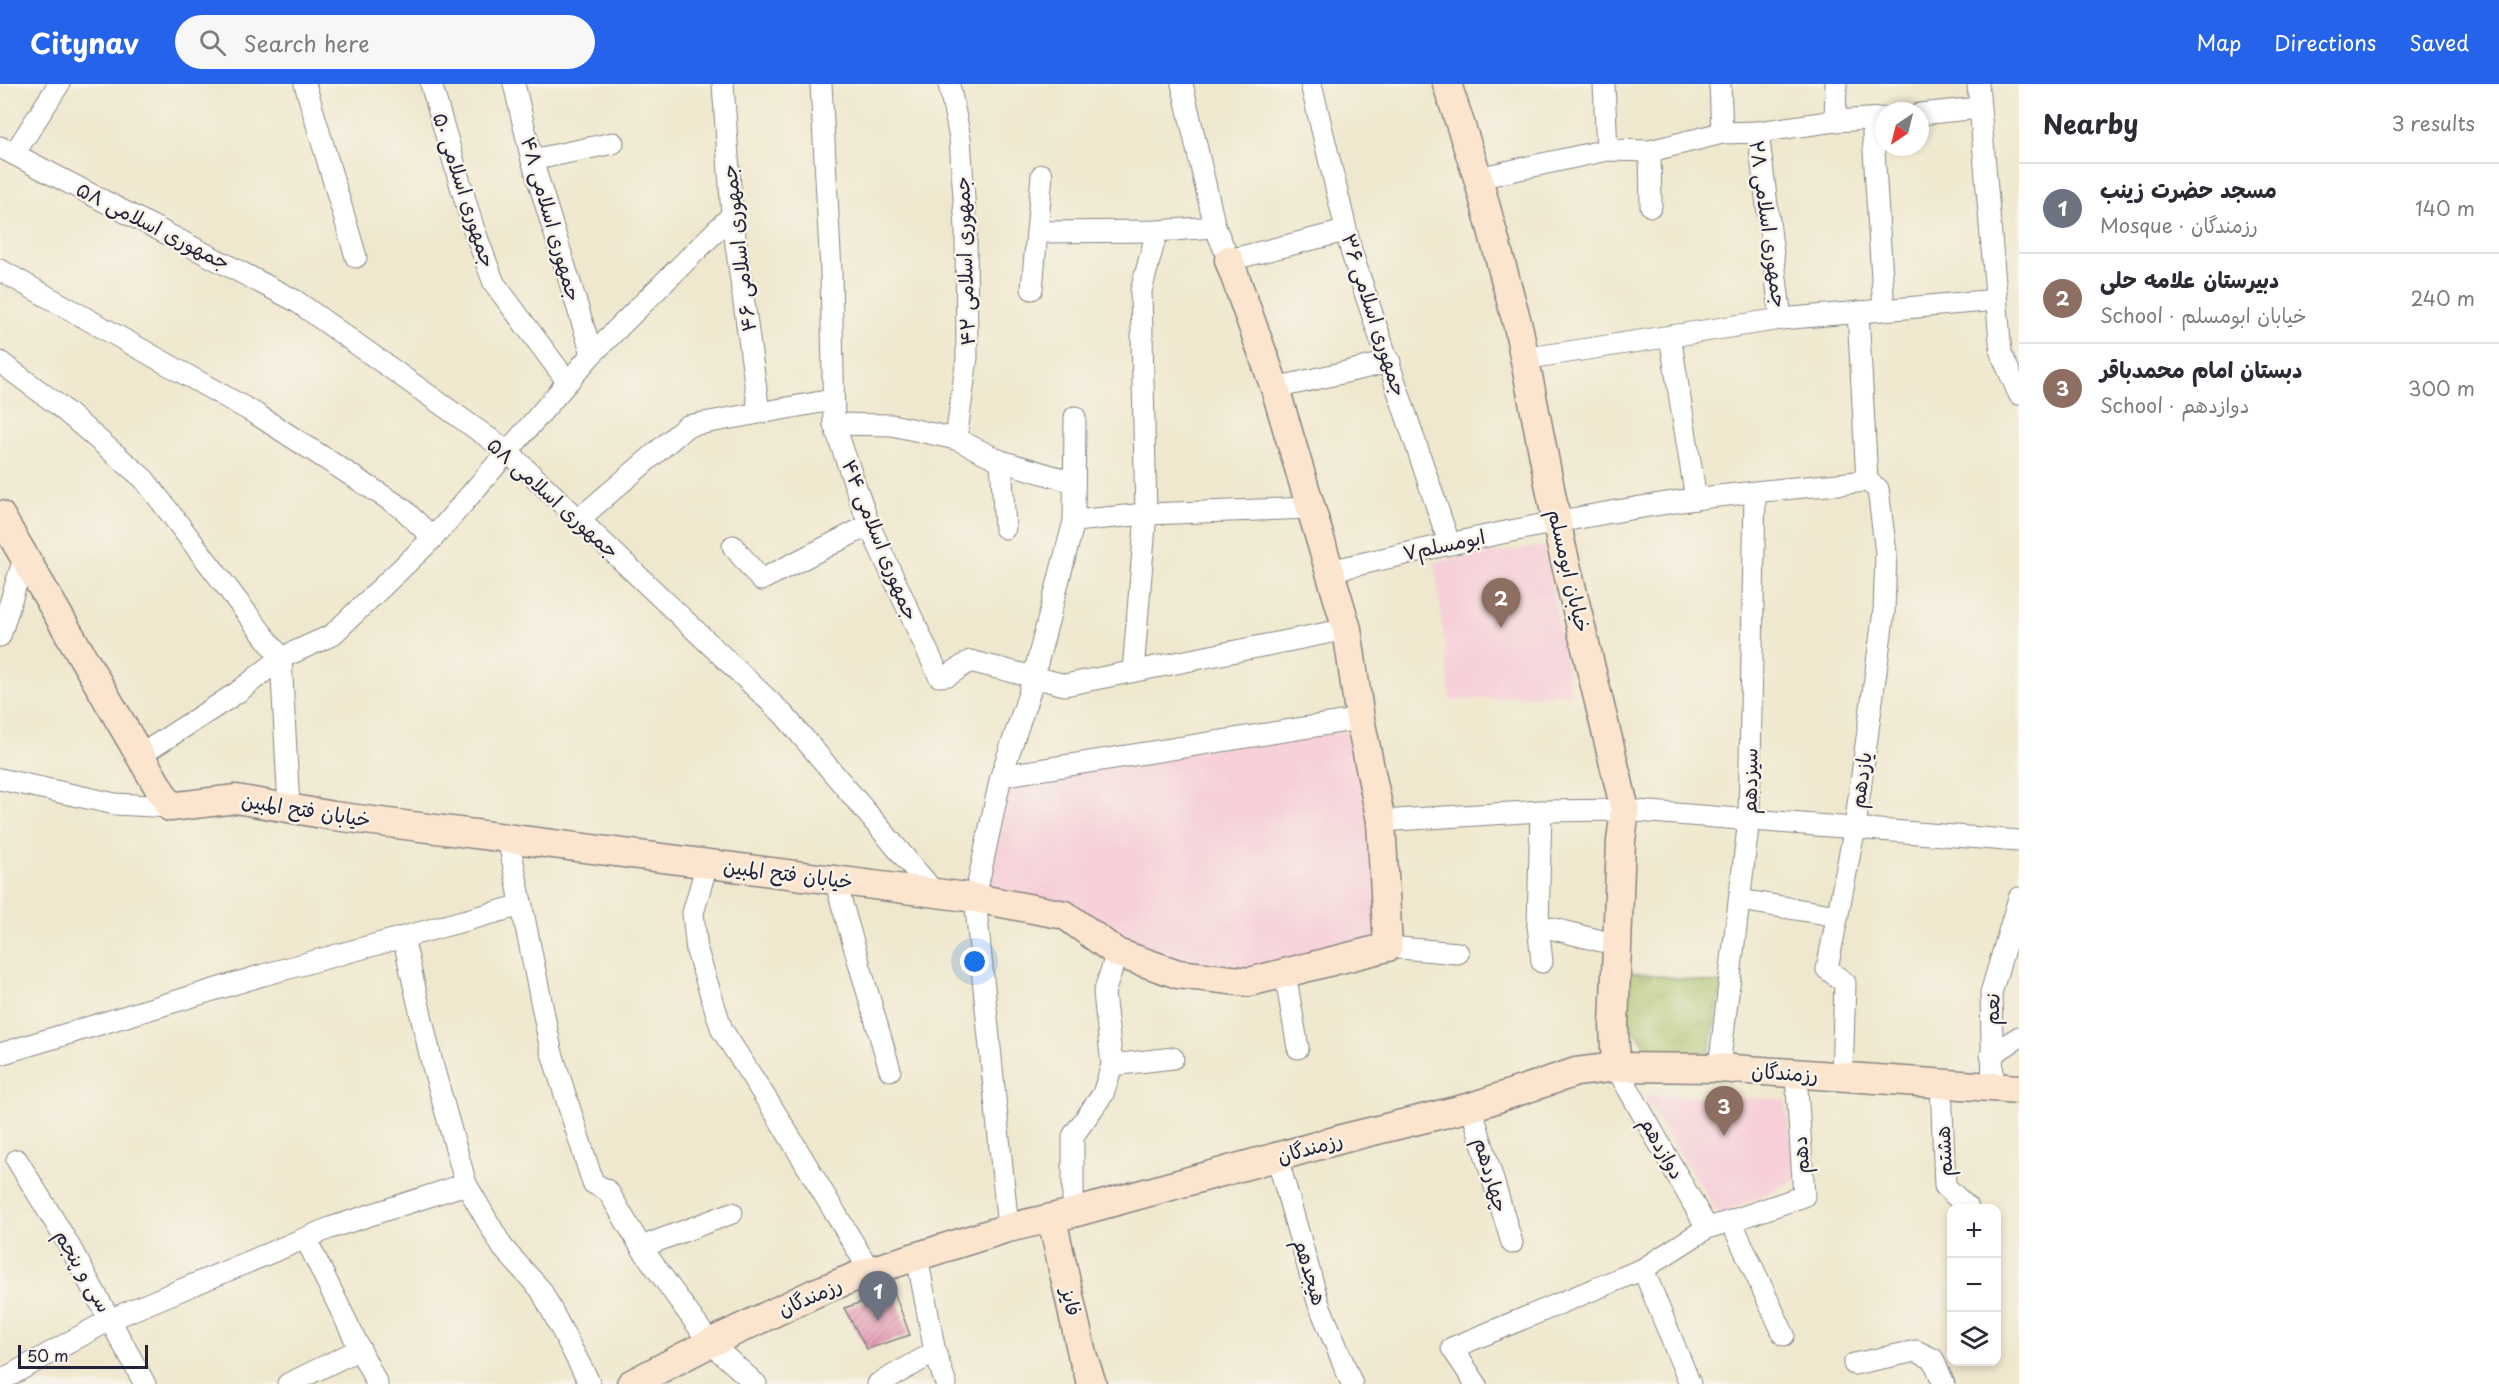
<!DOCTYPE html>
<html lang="en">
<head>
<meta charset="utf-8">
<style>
  body { margin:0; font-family:"Playpen Sans","Playpen Sans Arabic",sans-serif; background:#f7f7f7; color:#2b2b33 }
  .controls { position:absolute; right:18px; bottom:18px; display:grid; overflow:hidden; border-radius:12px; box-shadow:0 3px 9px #0003 }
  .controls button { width:54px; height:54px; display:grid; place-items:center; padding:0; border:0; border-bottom:2px solid #e1e1e2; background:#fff; color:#2b2b33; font:30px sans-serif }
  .compass { position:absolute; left:1875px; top:18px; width:54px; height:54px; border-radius:50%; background:#fff; box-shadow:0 3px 9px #0003; rotate:215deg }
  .scale { position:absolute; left:18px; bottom:15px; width:130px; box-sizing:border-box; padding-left:6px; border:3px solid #22223b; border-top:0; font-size:16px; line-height:21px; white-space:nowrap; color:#22223b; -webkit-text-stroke:4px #f7f3e8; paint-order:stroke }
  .you { position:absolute; left:975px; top:878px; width:21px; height:21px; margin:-15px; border:4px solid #fff; border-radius:50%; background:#1a73e8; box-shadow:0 0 0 9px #1a73e833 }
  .badge { display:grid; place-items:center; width:39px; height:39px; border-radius:50%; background:#2563eb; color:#fff; font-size:20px; font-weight:700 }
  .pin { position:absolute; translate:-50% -50px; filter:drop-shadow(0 2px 3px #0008) }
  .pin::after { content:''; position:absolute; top:32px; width:21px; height:18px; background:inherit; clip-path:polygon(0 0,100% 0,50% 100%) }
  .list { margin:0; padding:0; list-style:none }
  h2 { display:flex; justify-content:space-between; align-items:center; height:78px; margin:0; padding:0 24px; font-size:26px }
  h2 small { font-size:20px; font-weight:400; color:#7c7c81 }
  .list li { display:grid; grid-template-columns:39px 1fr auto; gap:18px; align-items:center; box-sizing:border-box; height:90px; padding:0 24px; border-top:2px solid #e1e1e2 }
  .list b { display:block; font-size:22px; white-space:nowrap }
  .list p { margin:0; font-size:20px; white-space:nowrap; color:#7c7c81 }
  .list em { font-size:20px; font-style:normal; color:#7c7c81 }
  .icon { flex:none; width:33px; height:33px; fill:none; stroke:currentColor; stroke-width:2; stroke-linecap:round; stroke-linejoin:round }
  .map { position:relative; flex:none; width:2019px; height:1300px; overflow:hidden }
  header { display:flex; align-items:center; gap:36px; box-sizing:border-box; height:84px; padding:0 30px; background:#2563eb; color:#fff }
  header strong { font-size:28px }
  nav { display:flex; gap:33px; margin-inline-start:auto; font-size:21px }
  .search { width:420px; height:54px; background:#f7f7f7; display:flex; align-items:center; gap:15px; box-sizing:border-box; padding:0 21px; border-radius:33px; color:#7c7c81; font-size:22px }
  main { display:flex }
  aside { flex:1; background:#fff }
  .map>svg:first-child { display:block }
  .built { fill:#f6cfd8 }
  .park { fill:url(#park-tufts); stroke:#64704f; stroke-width:1.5 }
  .building { fill:url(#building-hatch) }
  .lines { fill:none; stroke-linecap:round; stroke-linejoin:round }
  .street-casing { stroke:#888584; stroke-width:23 }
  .secondary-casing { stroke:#888584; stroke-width:31 }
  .street { stroke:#fff; stroke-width:21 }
  .secondary { stroke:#fbe5cf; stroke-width:28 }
  .labels { text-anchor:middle; stroke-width:5; stroke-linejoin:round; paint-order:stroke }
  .street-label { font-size:20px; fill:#22223b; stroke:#f7f3e8 }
</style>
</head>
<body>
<header>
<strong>Citynav</strong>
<div class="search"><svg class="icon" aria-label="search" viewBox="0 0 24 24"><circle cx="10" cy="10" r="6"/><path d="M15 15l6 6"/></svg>Search here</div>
<nav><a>Map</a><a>Directions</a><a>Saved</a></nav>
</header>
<main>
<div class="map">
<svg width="2019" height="1300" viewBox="0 0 2019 1300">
  <defs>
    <pattern id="park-tufts" width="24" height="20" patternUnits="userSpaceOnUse" patternTransform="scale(1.5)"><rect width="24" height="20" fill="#a7be63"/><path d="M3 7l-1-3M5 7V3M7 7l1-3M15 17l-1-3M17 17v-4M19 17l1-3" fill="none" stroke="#8fa357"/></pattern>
    <pattern id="building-hatch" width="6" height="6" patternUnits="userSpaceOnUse" patternTransform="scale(1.5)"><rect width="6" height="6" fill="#e79ab5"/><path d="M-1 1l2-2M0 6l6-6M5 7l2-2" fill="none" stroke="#bb7d94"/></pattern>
  </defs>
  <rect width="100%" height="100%" fill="#f7f3e8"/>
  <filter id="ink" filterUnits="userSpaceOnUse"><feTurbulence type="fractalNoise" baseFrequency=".0167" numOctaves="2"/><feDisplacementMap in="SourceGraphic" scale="12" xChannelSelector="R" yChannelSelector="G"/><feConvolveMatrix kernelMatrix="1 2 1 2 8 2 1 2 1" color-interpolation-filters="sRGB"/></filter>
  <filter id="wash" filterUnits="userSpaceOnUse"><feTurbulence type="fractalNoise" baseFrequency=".008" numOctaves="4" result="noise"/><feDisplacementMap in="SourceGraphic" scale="24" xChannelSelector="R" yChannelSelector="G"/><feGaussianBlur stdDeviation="1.35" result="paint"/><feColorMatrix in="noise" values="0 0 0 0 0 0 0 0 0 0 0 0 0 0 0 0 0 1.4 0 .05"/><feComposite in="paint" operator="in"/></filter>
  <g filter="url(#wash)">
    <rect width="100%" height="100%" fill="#efe8ce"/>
    <g class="built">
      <polygon points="1545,462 1571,609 1451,617 1435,478"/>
      <polygon points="1362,646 1388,863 1249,898 1117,869 1066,818 975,814 1001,692"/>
      <polygon points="1643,1011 1785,1015 1796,1096 1719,1131"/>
    </g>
    <polygon class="park" points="1629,888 1722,900 1709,969 1653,971 1625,935"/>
    <g id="blocks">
      <polygon class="building" points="894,1208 910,1251 867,1265 844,1224"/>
    </g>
  </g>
  <g filter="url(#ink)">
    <use href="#blocks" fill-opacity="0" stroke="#888584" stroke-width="1.5"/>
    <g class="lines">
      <g class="street-casing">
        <g id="street">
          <polyline points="305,0 356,173"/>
          <polyline points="431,0 473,143 494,199 567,297"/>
          <polyline points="514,0 532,76 592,270"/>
          <polyline points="723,0 732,131 759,328"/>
          <polyline points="821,0 831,188 834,340 869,441 939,592 949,591 970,577 1065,601 1347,545"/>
          <polyline points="949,0 960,54 966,145 967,274 956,355"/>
          <polyline points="1182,0 1215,143 1229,176 1345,147"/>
          <polyline points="1311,0 1352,170 1449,459"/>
          <polyline points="1604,0 1607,66"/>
          <polyline points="1978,0 2001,269 2019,310"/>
          <polyline points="1920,30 1979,24"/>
          <polyline points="1872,35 1884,226"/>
          <polyline points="1835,37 1836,0"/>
          <polyline points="1758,48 1835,37 1884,34"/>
          <polyline points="0,63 296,217 507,367 784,631 935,809"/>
          <polyline points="1650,67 1651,122"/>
          <polyline points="14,70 59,0"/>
          <polyline points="532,76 613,59"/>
          <polyline points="1478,94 1607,66 1650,67 1722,49"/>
          <polyline points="1037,148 1157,147 1215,143"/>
          <polyline points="0,186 256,330 402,424 433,454"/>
          <polyline points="1032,205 1042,91"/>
          <polyline points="1781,235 1996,216"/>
          <polyline points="1670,252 1696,415"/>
          <polyline points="1523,275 1781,235 1758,48 1722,49 1720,0"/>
          <polyline points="0,278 58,321 144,395 281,574 289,724"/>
          <polyline points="1275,304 1390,278"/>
          <polyline points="834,340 892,341 956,355 1001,377 1073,398"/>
          <polyline points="1001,377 1005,444"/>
          <polyline points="578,436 687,342 832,316"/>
          <polyline points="1074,437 1146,430 1311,424"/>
          <polyline points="733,462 761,496 869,441"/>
          <path d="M 1330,487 C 1451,459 1572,432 1695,415 C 1752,407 1810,403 1867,397 L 1858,228"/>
          <polyline points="0,552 25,471"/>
          <polyline points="1133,587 1146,430 1141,207 1157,147"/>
          <polyline points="139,672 238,608 281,574 332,551 433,454 592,270 732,131"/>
          <polyline points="1001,692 1360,635"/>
          <polyline points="0,695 115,720 170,723"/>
          <polyline points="1541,727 1538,841 1542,878"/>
          <polyline points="1381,737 1541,727 1625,726 2019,757"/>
          <polyline points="508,754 551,966 593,1099 608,1107 641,1163 710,1259 756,1300"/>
          <polyline points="707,780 693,829 697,867 722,946 776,1030 870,1187"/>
          <polyline points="835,796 890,986"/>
          <polyline points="1740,816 1838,832"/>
          <polyline points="1538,841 1617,861"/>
          <polyline points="403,853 432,979 466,1100 503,1164 541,1206 590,1300"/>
          <polyline points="1388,863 1458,869"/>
          <polyline points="1285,889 1298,964"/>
          <polyline points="0,970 263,891 522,821"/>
          <polyline points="1991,971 2019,953"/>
          <polyline points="1112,981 1173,974"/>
          <polyline points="1616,983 1707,1144"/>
          <polyline points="1719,984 1749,735 1755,409"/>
          <polyline points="1842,992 1845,899 1827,885 1855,743 1884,527 1886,469 1878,405 1867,397"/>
          <polyline points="1941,1000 1945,1102 1968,1124"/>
          <polyline points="1993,1004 1991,909 2019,814"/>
          <polyline points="1471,1023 1512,1159"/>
          <polyline points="1277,1073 1318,1218 1352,1300"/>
          <polyline points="17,1076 66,1156 145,1300"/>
          <polyline points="1073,1129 1073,1052 1103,1010 1112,981 1104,909 1117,869"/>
          <polyline points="1731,1137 1804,1112 1796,989"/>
          <polyline points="1008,1144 975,814 1001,692 1029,610 1074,437 1075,333"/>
          <polyline points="306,1155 377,1300"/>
          <polyline points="641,1163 732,1129"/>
          <polyline points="917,1172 935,1268 946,1300"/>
          <polyline points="1643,1185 1690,1300"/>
          <polyline points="1854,1280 1916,1267 1933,1275 1944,1300"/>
          <polyline points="0,1297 111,1235 330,1144 466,1100"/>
          <polyline points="288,1300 360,1265"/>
          <polyline points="878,1300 935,1268"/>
          <polyline points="1476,1300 1452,1264 1643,1185 1707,1144 1731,1137 1784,1251"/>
        </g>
      </g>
      <g class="secondary-casing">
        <g id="secondary">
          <polyline points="1447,0 1478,94 1519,246 1561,460 1625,726 1621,757 1614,942 1616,983"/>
          <polyline points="0,431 170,723 236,715 334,732 975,814 1065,831 1117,869 1178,890 1249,898 1388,863 1381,737 1360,635 1347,545 1275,304 1229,176"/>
          <polyline points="1052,1135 1082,1270 1092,1300"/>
          <polyline points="631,1300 710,1259 815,1209 870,1187 1008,1144 1073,1129 1349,1053 1471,1023 1576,988 1616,983 1719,984 2019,1005"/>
        </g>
      </g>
      <use href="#street" class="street"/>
      <use href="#secondary" class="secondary"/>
    </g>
  </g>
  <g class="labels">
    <g class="street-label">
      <text transform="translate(464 106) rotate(72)" y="7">جمهوری اسلامی ۵۰</text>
      <text transform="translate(551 135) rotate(74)" y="7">جمهوری اسلامی ۴۸</text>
      <text transform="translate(1768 140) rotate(82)" y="7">جمهوری اسلامی ۲۸</text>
      <text transform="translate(153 142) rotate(27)" y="7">جمهوری اسلامی ۵۸</text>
      <text transform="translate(739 164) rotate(-97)" y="7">جمهوری اسلامی ۴۶</text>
      <text transform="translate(965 177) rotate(-92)" y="7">جمهوری اسلامی ۴۲</text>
      <text transform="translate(1374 231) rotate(72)" y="7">جمهوری اسلامی ۳۶</text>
      <text transform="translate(553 414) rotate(42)" y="7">جمهوری اسلامی ۵۸</text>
      <text transform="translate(880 456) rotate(68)" y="7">جمهوری اسلامی ۴۴</text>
      <text transform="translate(1444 461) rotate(-12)" y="7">ابومسلم۷</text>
      <text transform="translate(1569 487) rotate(77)" y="7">خیابان ابومسلم</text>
      <text transform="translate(1861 696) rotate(-82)" y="7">یازدهم</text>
      <text transform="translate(1750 697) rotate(-89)" y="7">سیزدهم</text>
      <text transform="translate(306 726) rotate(9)" y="7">خیابان فتح المبین</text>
      <text transform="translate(788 790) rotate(7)" y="7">خیابان فتح المبین</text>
      <text transform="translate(1992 925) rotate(-87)" y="7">نعم</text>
      <text transform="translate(1785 989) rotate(4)" y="7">رزمندگان</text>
      <text transform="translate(1310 1064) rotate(-16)" y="7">رزمندگان</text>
      <text transform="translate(1662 1064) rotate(60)" y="7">دوازدهم</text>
      <text transform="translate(1944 1067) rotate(-93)" y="7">هشتم</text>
      <text transform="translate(1801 1071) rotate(-94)" y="7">دهم</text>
      <text transform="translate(1491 1091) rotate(74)" y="7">چهاردهم</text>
      <text transform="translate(83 1187) rotate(60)" y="7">سی و پنجم</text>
      <text transform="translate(1310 1188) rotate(73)" y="7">هیجدهم</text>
      <text transform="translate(810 1213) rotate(-24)" y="7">رزمندگان</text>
      <text transform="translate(1071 1218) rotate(77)" y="7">فایز</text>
    </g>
  </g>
</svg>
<div class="controls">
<button>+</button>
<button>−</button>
<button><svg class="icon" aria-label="layers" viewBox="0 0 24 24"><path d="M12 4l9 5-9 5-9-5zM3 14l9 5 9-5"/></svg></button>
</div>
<svg class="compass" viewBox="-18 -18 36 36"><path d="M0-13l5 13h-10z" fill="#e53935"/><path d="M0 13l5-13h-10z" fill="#7c7c81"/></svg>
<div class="scale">50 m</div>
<div class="you"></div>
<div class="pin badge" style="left:878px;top:1237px;background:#6b7280">1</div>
<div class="pin badge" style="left:1501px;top:544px;background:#8d6e63">2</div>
<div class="pin badge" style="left:1724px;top:1052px;background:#8d6e63">3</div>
</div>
<aside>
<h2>Nearby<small>3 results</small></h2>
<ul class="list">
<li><span class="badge" style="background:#6b7280">1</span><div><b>مسجد حضرت زینب</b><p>Mosque · رزمندگان</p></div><em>140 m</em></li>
<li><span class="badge" style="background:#8d6e63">2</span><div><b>دبیرستان علامه حلی</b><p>School · خیابان ابومسلم</p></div><em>240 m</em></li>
<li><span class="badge" style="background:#8d6e63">3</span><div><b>دبستان امام محمدباقر</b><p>School · دوازدهم</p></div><em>300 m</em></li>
</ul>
</aside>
</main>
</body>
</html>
